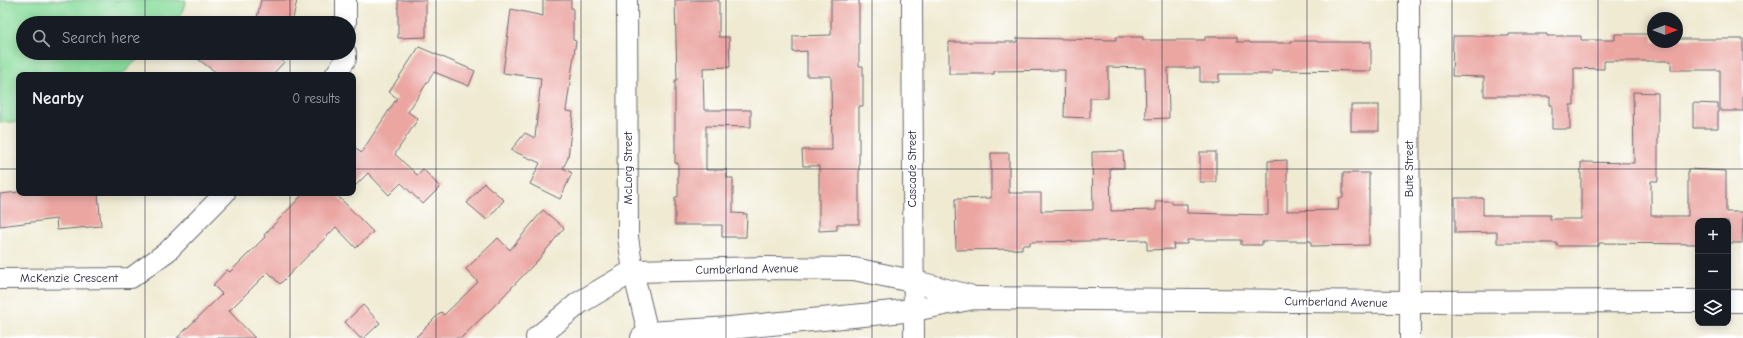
<!DOCTYPE html>
<html lang="en">
<head>
<meta charset="utf-8">
<style>
  body { margin:0; font-family:"Comic Neue",sans-serif; background:#20242c; color:#f1f3f6 }
  .controls { position:absolute; right:12px; bottom:12px; display:grid; overflow:hidden; border-radius:8px; box-shadow:0 2px 10px #0003 }
  .controls button { width:36px; height:36px; display:grid; place-items:center; padding:0; border:0; border-bottom:1px solid #363941; background:#171b24; color:#f1f3f6; font:20px sans-serif }
  .compass { position:absolute; left:1647px; top:12px; width:36px; height:36px; border-radius:50%; background:#171b24; box-shadow:0 2px 10px #0003; rotate:90deg }
  .list { margin:0; padding:0; list-style:none }
  h2 { display:flex; justify-content:space-between; align-items:center; height:52px; margin:0; padding:0 16px; font-size:17px }
  h2 small { font-size:13px; font-weight:400; color:#9ea1a6 }
  .icon { flex:none; width:22px; height:22px; fill:none; stroke:currentColor; stroke-width:2; stroke-linecap:round; stroke-linejoin:round }
  .map { position:relative; flex:none; width:1743px; height:338px; overflow:hidden }
  .search { position:absolute; background:#171b24; box-shadow:0 2px 10px #0003; left:16px; top:16px; width:340px; height:44px; display:flex; align-items:center; gap:10px; box-sizing:border-box; padding:0 14px; border-radius:22px; color:#9ea1a6; font-size:15px }
  .panel { position:absolute; background:#171b24; box-shadow:0 2px 10px #0003; left:16px; top:72px; width:340px; height:124px; border-radius:8px }
  .map>svg:first-child { display:block }
  .green { fill:#8cdd9e; stroke:#57806c }
  .building { fill:#eba6a2 }
  .lines { fill:none; stroke-linecap:round; stroke-linejoin:round }
  .street-casing { stroke:#6a6870; stroke-width:22 }
  .secondary-casing { stroke:#6a6870; stroke-width:24 }
  .street { stroke:#fff; stroke-width:20 }
  .secondary { stroke:#fff; stroke-width:22 }
  .grid { fill:none; stroke:#22223b; stroke-width:1; stroke-opacity:0.55 }
  .labels { text-anchor:middle; stroke-width:3; stroke-linejoin:round; paint-order:stroke }
  .street-label { font-size:12px; fill:#22223b; stroke:#fff }
</style>
</head>
<body>
<div class="map">
<svg width="1743" height="338" viewBox="0 0 1743 338">
  <rect width="100%" height="100%" fill="#fff"/>
  <filter id="ink" filterUnits="userSpaceOnUse"><feTurbulence type="fractalNoise" baseFrequency=".025" numOctaves="2"/><feDisplacementMap in="SourceGraphic" scale="8" xChannelSelector="R" yChannelSelector="G"/><feConvolveMatrix kernelMatrix="1 2 1 2 8 2 1 2 1" color-interpolation-filters="sRGB"/></filter>
  <filter id="wash" filterUnits="userSpaceOnUse"><feTurbulence type="fractalNoise" baseFrequency=".012" numOctaves="4" result="noise"/><feDisplacementMap in="SourceGraphic" scale="16" xChannelSelector="R" yChannelSelector="G"/><feGaussianBlur stdDeviation="0.9" result="paint"/><feColorMatrix in="noise" values="0 0 0 0 0 0 0 0 0 0 0 0 0 0 0 0 0 1.4 0 .05"/><feComposite in="paint" operator="in"/></filter>
  <g filter="url(#wash)">
    <rect width="100%" height="100%" fill="#efead1"/>
    <polygon class="green" points="0,0 186,0 180,18 174,23 23,23 23,53 144,53 122,75 19,75 19,122 0,122"/>
    <g id="blocks">
      <g class="building">
        <polygon points="261,0 297,0 292,23 256,23"/>
        <polygon points="398,0 426,0 426,37 398,38"/>
        <polygon points="543,0 571,0 571,8 573,8 573,40 576,41 566,111 573,112 568,158 563,168 572,173 560,199 530,184 540,163 511,150 525,133 535,138 541,78 503,73 511,9 543,16"/>
        <polygon points="675,0 719,0 719,37 729,37 730,67 703,68 704,110 751,110 751,127 706,126 706,170 727,170 727,178 733,178 733,213 747,214 746,237 722,237 722,225 675,225 675,197 678,197 678,163 675,163 675,80 677,80"/>
        <polygon points="831,0 859,0 859,66 863,66 863,106 859,106 859,224 837,224 837,230 819,231 819,166 803,166 802,150 832,150 831,76 807,76 807,51 793,52 793,36 831,35"/>
        <polygon points="1509,34 1547,34 1547,36 1581,36 1581,40 1615,40 1615,34 1653,34 1653,42 1677,42 1677,39 1743,39 1743,111 1720,111 1720,70 1671,70 1671,61 1604,61 1604,69 1574,68 1574,105 1570,105 1570,129 1552,129 1552,105 1550,105 1550,96 1484,96 1484,77 1452,76 1453,36 1509,36"/>
        <polygon points="1116,37 1143,37 1143,40 1205,40 1205,37 1237,37 1237,42 1250,42 1250,43 1291,43 1291,41 1317,41 1317,42 1371,42 1371,71 1272,70 1272,74 1219,74 1219,82 1200,82 1200,68 1168,68 1169,118 1146,119 1145,68 1108,67 1108,98 1090,98 1090,118 1064,117 1065,70 994,71 994,74 949,74 949,42 1017,42 1017,38 1116,40"/>
        <polygon points="419,47 475,71 469,86 434,72 408,112 418,119 395,154 417,175 423,169 440,187 423,204 401,183 389,195 368,173 353,188 353,145 361,153 397,98 389,92"/>
        <polygon points="189,53 275,53 284,62 272,75 220,75"/>
        <polygon points="1633,92 1658,93 1658,181 1651,181 1651,216 1688,216 1688,169 1726,171 1726,212 1743,212 1742,243 1728,243 1728,221 1698,221 1698,244 1599,243 1599,246 1557,246 1557,243 1497,243 1497,232 1455,233 1455,198 1483,198 1483,215 1550,215 1550,219 1581,219 1581,162 1634,163"/>
        <polygon points="1693,103 1718,104 1718,128 1693,128"/>
        <rect x="1351" y="105" width="28" height="26"/>
        <polygon points="1123,151 1124,168 1110,168 1111,211 1156,210 1156,201 1172,201 1172,204 1187,204 1187,213 1268,215 1268,161 1287,160 1287,211 1338,210 1339,198 1343,198 1343,173 1369,173 1369,245 1311,246 1311,241 1262,241 1262,245 1241,245 1241,240 1187,240 1187,244 1173,244 1174,249 1147,250 1147,240 1030,242 1030,245 1022,245 1022,249 956,250 955,199 991,198 991,153 1009,153 1009,193 1041,193 1041,211 1093,210 1092,152"/>
        <rect x="1200" y="152" width="16" height="30"/>
        <polygon points="484,183 504,200 487,220 467,203"/>
        <polygon points="19,192 98,193 101,226 57,230 56,219 0,226 0,194"/>
        <polygon points="304,193 335,193 373,232 356,248 336,227 280,284 268,272 229,311 255,338 177,338 222,294 213,285 227,270 230,272 265,237 264,235"/>
        <polygon points="543,210 564,228 538,260 492,308 461,338 415,338 441,312 444,315 478,282 466,269 498,238 510,250"/>
        <polygon points="363,305 380,323 364,338 360,338 345,322"/>
      </g>
    </g>
  </g>
  <g filter="url(#ink)">
    <use href="#blocks" fill-opacity="0" stroke="#6a6870" stroke-width="1"/>
    <g class="lines">
      <g class="street-casing">
        <g id="street">
          <polyline points="346,0 346,23"/>
          <polyline points="627,0 628,237 633,271 648,333"/>
          <polyline points="912,0 914,338"/>
          <polyline points="1409,0 1410,338"/>
          <polyline points="335,75 346,59 346,53"/>
          <polyline points="0,279 131,278 168,251 225,193"/>
        </g>
      </g>
      <g class="secondary-casing">
        <g id="secondary">
          <polyline points="1728,301 1743,301"/>
          <polyline points="537,338 579,303 633,271 767,268 854,269 912,281 969,296"/>
          <polyline points="642,338 648,333 730,328 914,310 974,298 1409,302 1698,301"/>
        </g>
      </g>
      <use href="#street" class="street"/>
      <use href="#secondary" class="secondary"/>
    </g>
  </g>
  <path class="grid" d="M 145,0 L 145,23M 290,0 L 290,23M 436,0 L 436,338M 581,0 L 581,338M 726,0 L 726,338M 872,0 L 872,338M 1017,0 L 1017,338M 1162,0 L 1162,338M 1307,0 L 1307,338M 1452,0 L 1452,338M 1598,0 L 1598,338M 145,53 L 145,75M 290,53 L 290,75M 0,169 L 19,169M 353,169 L 1743,169M 145,193 L 145,338M 290,193 L 290,338"/>
  <g class="labels">
    <g class="street-label">
      <text transform="translate(628 168) rotate(-90)" y="4">McLorg Street</text>
      <text transform="translate(912 169) rotate(-90)" y="4">Cascade Street</text>
      <text transform="translate(1409 169) rotate(-90)" y="4">Bute Street</text>
      <text transform="translate(747 269) rotate(-1)" y="4">Cumberland Avenue</text>
      <text x="69" y="282">McKenzie Crescent</text>
      <text transform="translate(1336 302) rotate(1)" y="4">Cumberland Avenue</text>
    </g>
  </g>
</svg>
<div class="controls">
<button>+</button>
<button>−</button>
<button><svg class="icon" aria-label="layers" viewBox="0 0 24 24"><path d="M12 4l9 5-9 5-9-5zM3 14l9 5 9-5"/></svg></button>
</div>
<svg class="compass" viewBox="-18 -18 36 36"><path d="M0-13l5 13h-10z" fill="#e53935"/><path d="M0 13l5-13h-10z" fill="#9ea1a6"/></svg>
<div class="search"><svg class="icon" aria-label="search" viewBox="0 0 24 24"><circle cx="10" cy="10" r="6"/><path d="M15 15l6 6"/></svg>Search here</div>
<section class="panel">
<h2>Nearby<small>0 results</small></h2>
<ul class="list">
</ul>
</section>
</div>
</body>
</html>
